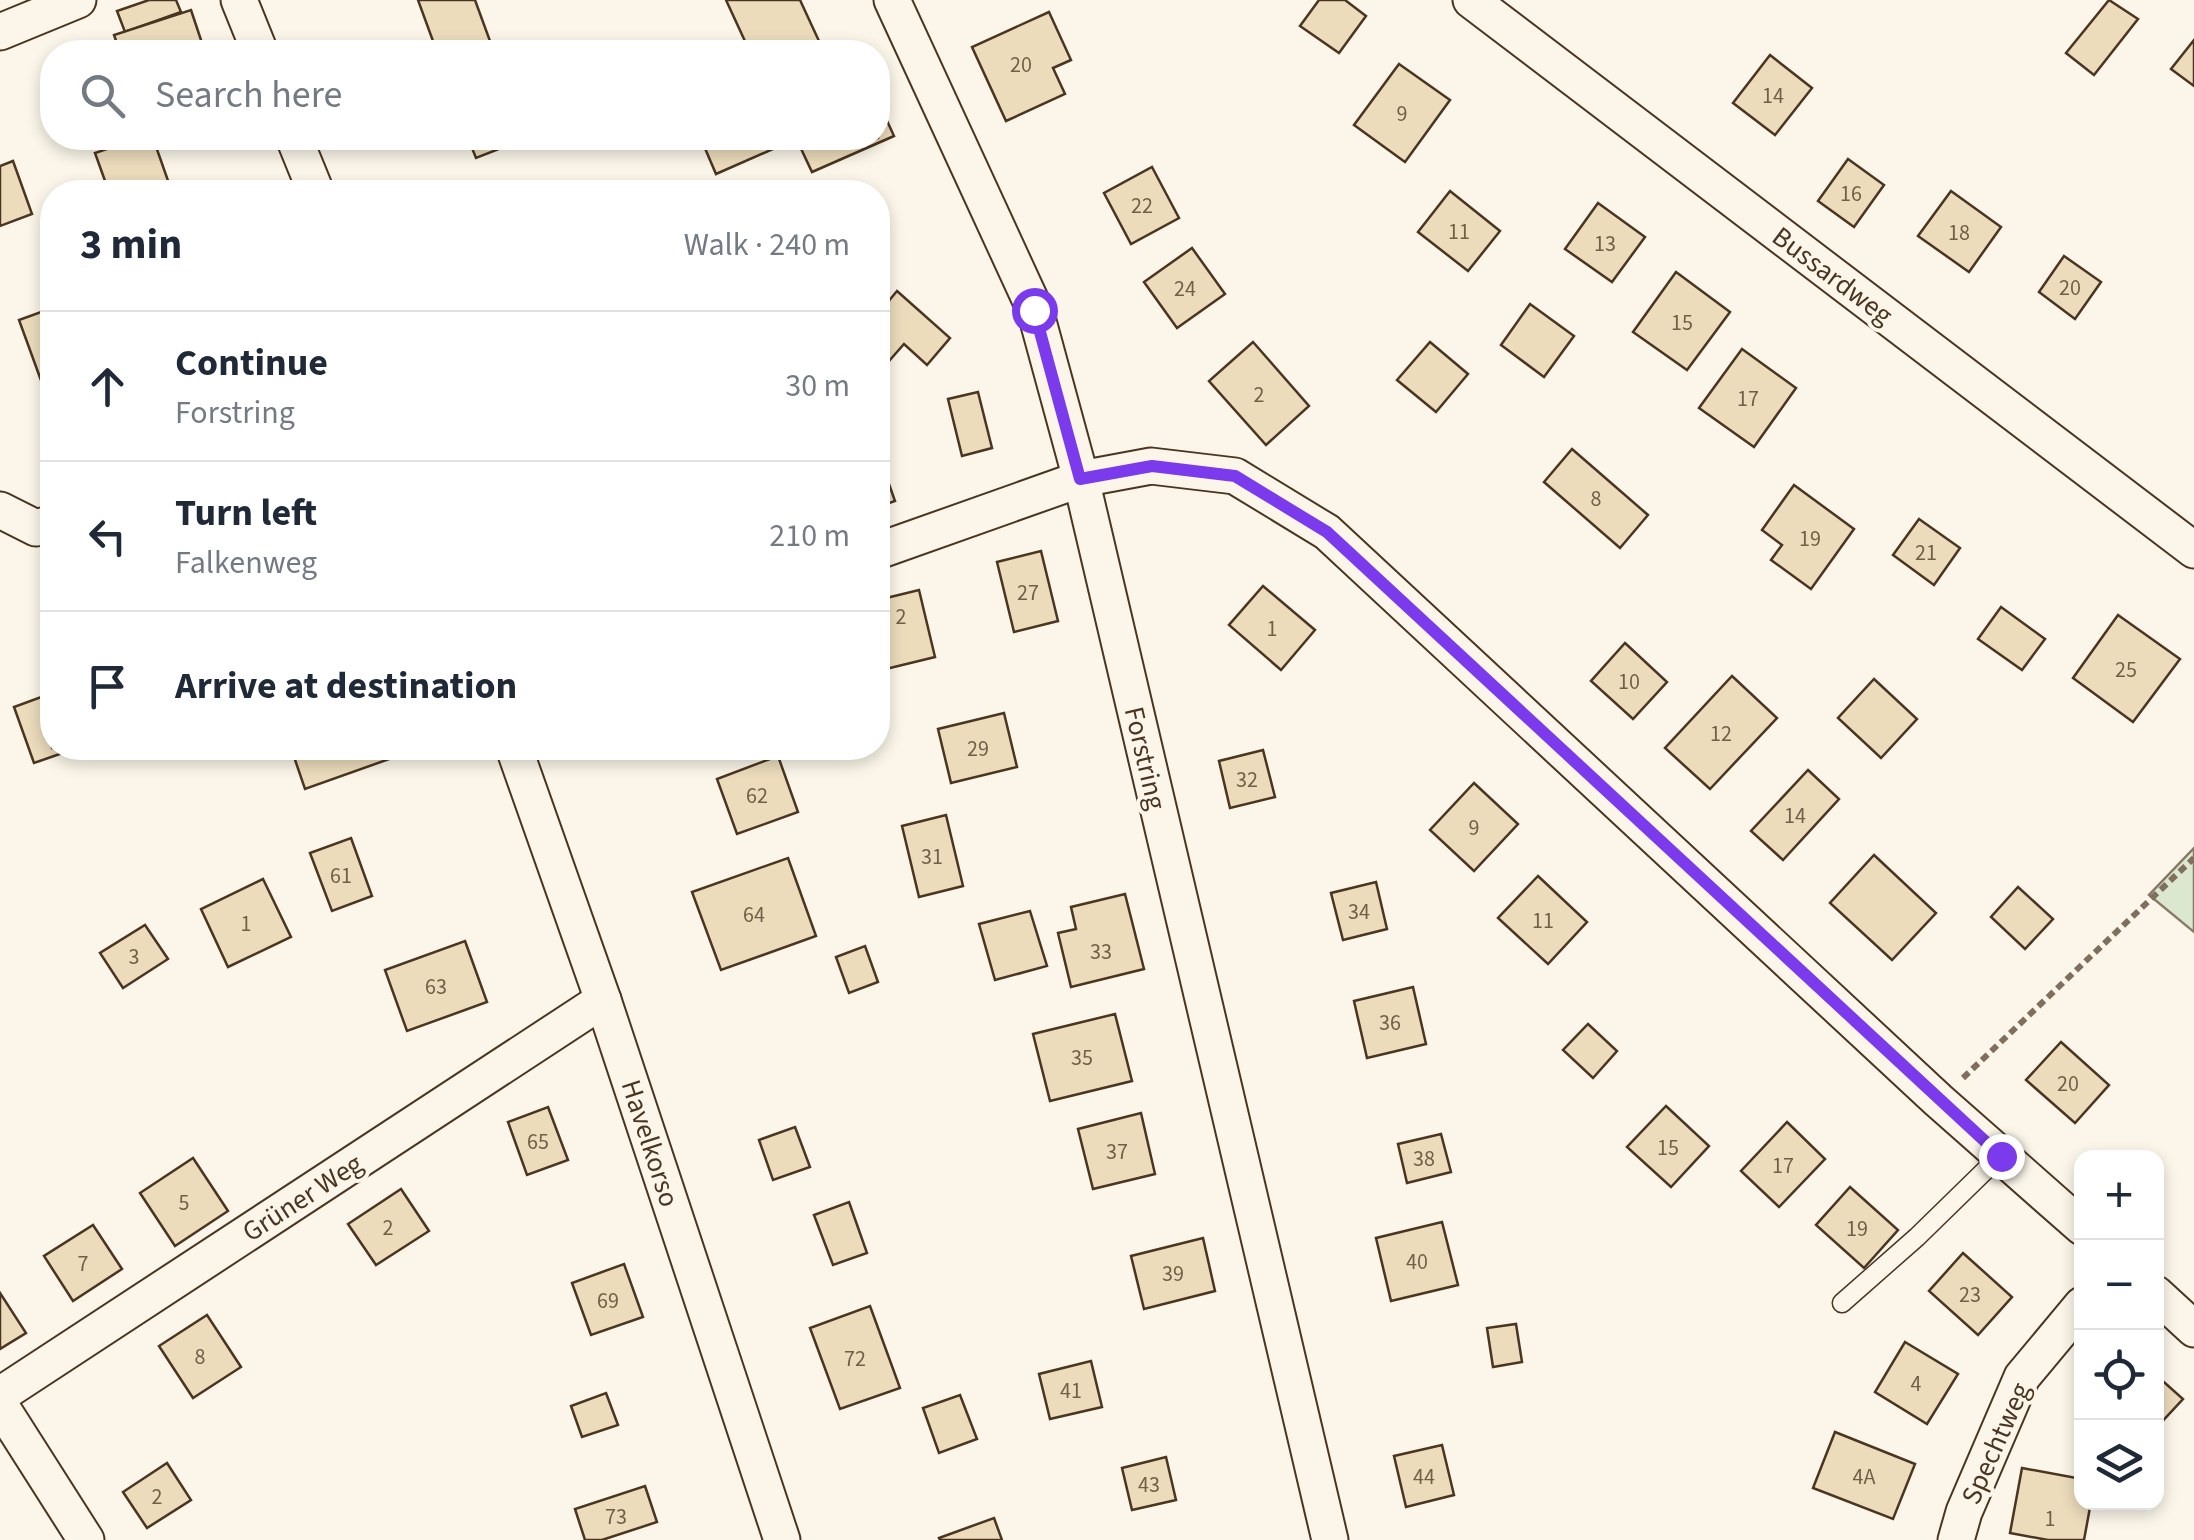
<!DOCTYPE html>
<html lang="en">
<head>
<meta charset="utf-8">
<style>
  body { margin:0; font-family:"Source Sans 3",sans-serif; background:#f2f2f3; color:#1f2937 }
  .controls { position:absolute; right:30px; bottom:30px; display:grid; overflow:hidden; border-radius:20px; box-shadow:0 5px 15px #0003 }
  .controls button { width:90px; height:90px; display:grid; place-items:center; padding:0; border:0; border-bottom:2px solid #e0e1e3; background:#fff; color:#1f2937; font:50px sans-serif }
  .stop { position:absolute; width:30px; height:30px; margin:-22px; border:8px solid #7c3aed; border-radius:50%; background:#fff }
  .stop.end { background:#7c3aed; border-color:#fff; box-shadow:0 2px 10px #0008 }
  .list { margin:0; padding:0; list-style:none }
  h2 { display:flex; justify-content:space-between; align-items:center; height:130px; margin:0; padding:0 40px; font-size:42px }
  h2 small { font-size:32px; font-weight:400; color:#747a83 }
  .list li { display:grid; grid-template-columns:65px 1fr auto; gap:30px; align-items:center; box-sizing:border-box; height:150px; padding:0 40px; border-top:2px solid #e0e1e3 }
  .list b { display:block; font-size:38px; white-space:nowrap }
  .list p { margin:0; font-size:32px; white-space:nowrap; color:#747a83 }
  .list em { font-size:32px; font-style:normal; color:#747a83 }
  .icon { flex:none; width:55px; height:55px; fill:none; stroke:currentColor; stroke-width:2; stroke-linecap:round; stroke-linejoin:round }
  .map { position:relative; flex:none; width:2194px; height:1540px; overflow:hidden }
  .search { position:absolute; background:#fff; box-shadow:0 5px 15px #0003; left:40px; top:40px; width:850px; height:110px; display:flex; align-items:center; gap:25px; box-sizing:border-box; padding:0 35px; border-radius:40px; color:#747a83; font-size:38px }
  .panel { position:absolute; background:#fff; box-shadow:0 5px 15px #0003; left:40px; top:180px; width:850px; height:580px; border-radius:40px }
  .map>svg:first-child { display:block }
  .green { fill:#dce7d0; stroke:#887966; stroke-width:2.5 }
  .building { fill:#ecdcbc; stroke:#4a3520; stroke-width:2.5 }
  .lines { fill:none; stroke-linecap:round; stroke-linejoin:round }
  .lane-casing { stroke:#4a3520; stroke-width:21 }
  .street-casing { stroke:#4a3520; stroke-width:39 }
  .path { stroke:#7f6f5c; stroke-width:6; stroke-dasharray:8 5; stroke-linecap:butt }
  .lane { stroke:#fbf6e9; stroke-width:18 }
  .street { stroke:#fbf6e9; stroke-width:35 }
  .route { stroke:#7c3aed; stroke-width:12 }
  .labels { text-anchor:middle; stroke-width:8; stroke-linejoin:round; paint-order:stroke }
  .number-label { font-size:22px; fill:#725f47 }
  .street-label { font-size:28px; fill:#4a3520; stroke:#fbf6e9 }
</style>
</head>
<body>
<div class="map">
<svg width="2194" height="1540" viewBox="0 0 2194 1540">
  <rect width="100%" height="100%" fill="#fbf6e9"/>
  <polygon class="green" points="2194,848 2194,932 2149,895"/>
  <g class="building">
    <polygon points="149,0 176,0 181,12 125,32 117,11"/>
    <polygon points="418,0 475,0 494,52 437,52"/>
    <polygon points="726,0 800,0 819,41 794,52 750,52"/>
    <polygon points="1319,0 1345,0 1366,16 1339,53 1300,26"/>
    <polygon points="2109,0 2138,19 2094,75 2066,53"/>
    <polygon points="191,10 205,52 120,52 114,35"/>
    <polygon points="1049,12 1071,60 1053,68 1065,94 1006,121 972,47"/>
    <polygon points="2194,40 2194,86 2171,69"/>
    <polygon points="1770,55 1812,88 1775,135 1733,103"/>
    <polygon points="1399,64 1450,100 1405,162 1354,125"/>
    <polygon points="878,101 894,136 812,172 796,138 878,138"/>
    <polygon points="139,138 153,138 172,192 109,192 95,153"/>
    <polygon points="468,138 524,138 524,139 476,158"/>
    <polygon points="706,138 787,138 789,142 716,174 701,139"/>
    <polygon points="1848,159 1884,185 1854,227 1818,201"/>
    <polygon points="13,161 32,214 0,226 0,166"/>
    <polygon points="1152,167 1179,218 1131,244 1104,193"/>
    <polygon points="1450,191 1500,231 1468,271 1418,232"/>
    <polygon points="1951,191 2001,227 1969,272 1918,236"/>
    <polygon points="1598,203 1645,237 1612,282 1565,249"/>
    <polygon points="1192,248 1225,294 1177,328 1144,282"/>
    <polygon points="2064,256 2101,282 2075,319 2039,292"/>
    <polygon points="1676,272 1730,312 1687,370 1633,332"/>
    <polygon points="897,291 950,338 927,365 904,344 882,369 878,365 878,314"/>
    <polygon points="1530,304 1574,336 1544,377 1501,345"/>
    <polygon points="52,308 52,379 42,383 19,320"/>
    <polygon points="1253,342 1309,406 1266,445 1209,381"/>
    <polygon points="1430,342 1468,374 1436,412 1397,380"/>
    <polygon points="1742,349 1796,388 1754,447 1699,408"/>
    <polygon points="978,392 992,448 962,456 948,399"/>
    <polygon points="1572,449 1648,515 1620,548 1544,482"/>
    <polygon points="878,453 895,501 878,507"/>
    <polygon points="1794,485 1854,529 1811,589 1771,560 1782,545 1762,530"/>
    <polygon points="1919,519 1960,548 1934,585 1893,555"/>
    <polygon points="1041,551 1058,621 1014,632 997,562"/>
    <polygon points="1263,586 1315,630 1281,670 1229,625"/>
    <polygon points="919,590 935,657 886,669 878,632 878,600"/>
    <polygon points="2001,607 2045,639 2022,670 1978,639"/>
    <polygon points="2118,615 2180,659 2133,722 2073,678"/>
    <polygon points="1625,643 1667,682 1633,719 1591,681"/>
    <polygon points="1732,676 1777,718 1710,789 1665,748"/>
    <polygon points="1874,679 1917,719 1881,758 1838,718"/>
    <polygon points="52,693 52,748 77,748 34,763 14,707"/>
    <polygon points="1004,713 1017,767 951,783 938,729"/>
    <polygon points="291,748 388,748 392,758 305,789"/>
    <polygon points="1263,750 1275,797 1230,808 1219,761"/>
    <polygon points="778,756 798,812 737,834 717,779"/>
    <polygon points="1808,770 1839,799 1783,860 1751,831"/>
    <polygon points="1474,783 1518,824 1474,871 1430,830"/>
    <polygon points="946,815 963,886 919,897 902,826"/>
    <polygon points="351,838 372,896 332,911 310,853"/>
    <polygon points="1874,855 1936,913 1892,960 1830,903"/>
    <polygon points="788,858 816,936 721,970 692,892"/>
    <polygon points="1538,876 1587,922 1548,964 1498,918"/>
    <polygon points="263,879 291,937 228,967 201,909"/>
    <polygon points="1376,882 1387,929 1343,940 1331,893"/>
    <polygon points="2018,887 2053,919 2025,949 1991,917"/>
    <polygon points="1125,894 1144,969 1071,987 1058,933 1076,929 1071,907"/>
    <polygon points="1030,911 1047,966 995,980 979,924"/>
    <polygon points="145,925 168,959 123,988 100,953"/>
    <polygon points="465,941 487,1002 407,1031 385,970"/>
    <polygon points="865,946 878,982 849,993 836,957"/>
    <polygon points="1413,987 1426,1044 1367,1058 1354,1001"/>
    <polygon points="1115,1014 1132,1081 1050,1101 1033,1034"/>
    <polygon points="1588,1024 1617,1051 1593,1078 1563,1050"/>
    <polygon points="2061,1042 2109,1085 2075,1123 2026,1080"/>
    <polygon points="1666,1106 1709,1146 1671,1187 1627,1147"/>
    <polygon points="548,1107 568,1160 527,1175 508,1122"/>
    <polygon points="1141,1113 1155,1174 1093,1189 1078,1129"/>
    <polygon points="1787,1122 1825,1159 1779,1207 1741,1171"/>
    <polygon points="795,1127 810,1167 773,1180 759,1140"/>
    <polygon points="1441,1134 1451,1172 1407,1183 1398,1144"/>
    <polygon points="193,1158 228,1211 175,1246 140,1193"/>
    <polygon points="1850,1187 1898,1230 1864,1268 1816,1225"/>
    <polygon points="401,1189 429,1231 376,1265 348,1224"/>
    <polygon points="849,1202 867,1253 833,1265 814,1215"/>
    <polygon points="1442,1222 1458,1285 1391,1301 1376,1238"/>
    <polygon points="93,1225 122,1269 73,1301 44,1256"/>
    <polygon points="1203,1238 1215,1291 1144,1309 1131,1256"/>
    <polygon points="1963,1253 2012,1297 1978,1335 1929,1291"/>
    <polygon points="624,1264 643,1317 591,1335 572,1283"/>
    <polygon points="0,1293 26,1333 0,1349"/>
    <polygon points="870,1306 900,1388 840,1409 810,1328"/>
    <polygon points="207,1315 241,1367 193,1398 159,1346"/>
    <polygon points="1516,1324 1522,1362 1493,1367 1487,1328"/>
    <polygon points="1905,1342 1958,1374 1927,1424 1875,1392"/>
    <polygon points="1091,1361 1102,1407 1050,1419 1039,1374"/>
    <polygon points="2156,1375 2183,1399 2156,1428"/>
    <polygon points="606,1393 618,1425 582,1437 571,1406"/>
    <polygon points="960,1395 977,1439 939,1453 923,1408"/>
    <polygon points="1835,1432 1915,1464 1893,1519 1813,1488"/>
    <polygon points="1442,1445 1454,1495 1406,1507 1394,1456"/>
    <polygon points="1166,1457 1176,1500 1132,1510 1122,1468"/>
    <polygon points="167,1463 191,1500 147,1528 123,1492"/>
    <polygon points="2022,1468 2082,1479 2082,1502 2091,1502 2084,1540 2048,1540 2010,1533"/>
    <polygon points="645,1486 657,1522 602,1540 585,1540 575,1509"/>
    <polygon points="994,1518 1002,1540 940,1540 939,1538"/>
  </g>
  <g class="lines">
    <g class="lane-casing">
      <polyline id="lane" points="1842,1303 1917,1237 2001,1155"/>
    </g>
    <g class="street-casing">
      <g id="street">
        <polyline points="239,0 260,52"/>
        <polyline points="892,0 1035,310 1081,479 1330,1540"/>
        <polyline points="1471,0 2194,550"/>
        <polyline points="0,32 78,0"/>
        <polyline points="294,138 316,192"/>
        <polyline points="0,510 36,528 52,523"/>
        <polyline points="878,551 1081,479 1151,466 1235,476 1327,532 1938,1100 2082,1227"/>
        <polyline points="514,748 603,1000 782,1540"/>
        <polyline points="2156,1294 2194,1329"/>
        <polyline points="0,1395 603,1000"/>
        <polyline points="0,1405 86,1540"/>
        <polyline points="1956,1540 1964,1512 2022,1377 2082,1305"/>
      </g>
    </g>
    <polyline class="path" points="1963,1078 2194,858"/>
    <use href="#lane" class="lane"/>
    <use href="#street" class="street"/>
  </g>
  <g class="lines">
    <polyline class="route" points="1034,310 1080,479 1152,466 1235,476 1327,532 2001,1156"/>
  </g>
  <g class="labels">
    <g class="number-label">
      <text x="1021" y="72">20</text>
      <text x="1773" y="103">14</text>
      <text x="1402" y="121">9</text>
      <text x="1851" y="201">16</text>
      <text x="1142" y="213">22</text>
      <text x="1459" y="239">11</text>
      <text x="1959" y="240">18</text>
      <text x="1605" y="251">13</text>
      <text x="2070" y="295">20</text>
      <text x="1185" y="296">24</text>
      <text x="1682" y="330">15</text>
      <text x="1259" y="402">2</text>
      <text x="1748" y="406">17</text>
      <text x="1596" y="506">8</text>
      <text x="1810" y="546">19</text>
      <text x="1926" y="560">21</text>
      <text x="1028" y="600">27</text>
      <text x="901" y="624">2</text>
      <text x="1272" y="636">1</text>
      <text x="2126" y="677">25</text>
      <text x="1629" y="689">10</text>
      <text x="1721" y="741">12</text>
      <text x="978" y="756">29</text>
      <text x="1247" y="787">32</text>
      <text x="757" y="803">62</text>
      <text x="1795" y="823">14</text>
      <text x="1474" y="835">9</text>
      <text x="932" y="864">31</text>
      <text x="341" y="883">61</text>
      <text x="1359" y="919">34</text>
      <text x="754" y="922">64</text>
      <text x="1543" y="928">11</text>
      <text x="246" y="931">1</text>
      <text x="1101" y="959">33</text>
      <text x="134" y="964">3</text>
      <text x="436" y="994">63</text>
      <text x="1390" y="1030">36</text>
      <text x="1082" y="1065">35</text>
      <text x="2068" y="1091">20</text>
      <text x="538" y="1149">65</text>
      <text x="1668" y="1155">15</text>
      <text x="1117" y="1159">37</text>
      <text x="1424" y="1166">38</text>
      <text x="1783" y="1173">17</text>
      <text x="184" y="1210">5</text>
      <text x="388" y="1235">2</text>
      <text x="1857" y="1236">19</text>
      <text x="1417" y="1269">40</text>
      <text x="83" y="1271">7</text>
      <text x="1173" y="1281">39</text>
      <text x="1970" y="1302">23</text>
      <text x="608" y="1308">69</text>
      <text x="200" y="1364">8</text>
      <text x="855" y="1366">72</text>
      <text x="1916" y="1391">4</text>
      <text x="1071" y="1398">41</text>
      <text x="1424" y="1484">44</text>
      <text x="1864" y="1484">4A</text>
      <text x="1149" y="1492">43</text>
      <text x="157" y="1504">2</text>
      <text x="616" y="1524">73</text>
      <text x="2050" y="1526">1</text>
    </g>
    <g class="street-label">
      <text transform="translate(1833 275) rotate(37)" y="10">Bussardweg</text>
      <text transform="translate(1146 758) rotate(77)" y="10">Forstring</text>
      <text transform="translate(651 1143) rotate(72)" y="10">Havelkorso</text>
      <text transform="translate(302 1197) rotate(-33)" y="10">Grüner Weg</text>
      <text transform="translate(1995 1443) rotate(-66)" y="10">Spechtweg</text>
    </g>
  </g>
</svg>
<div class="controls">
<button>+</button>
<button>−</button>
<button><svg class="icon" aria-label="locate" viewBox="0 0 24 24"><circle cx="12" cy="12" r="6"/><path d="M12 2v4M12 18v4M2 12h4M18 12h4"/></svg></button>
<button><svg class="icon" aria-label="layers" viewBox="0 0 24 24"><path d="M12 4l9 5-9 5-9-5zM3 14l9 5 9-5"/></svg></button>
</div>
<div class="stop" style="left:1034px;top:310px"></div>
<div class="stop end" style="left:2001px;top:1156px"></div>
<div class="search"><svg class="icon" aria-label="search" viewBox="0 0 24 24"><circle cx="10" cy="10" r="6"/><path d="M15 15l6 6"/></svg>Search here</div>
<section class="panel">
<h2>3 min<small>Walk · 240 m</small></h2>
<ul class="list">
<li><svg class="icon" aria-label="ahead" viewBox="0 0 24 24"><path d="M12 20V5M6 11l6-6 6 6"/></svg><div><b>Continue</b><p>Forstring</p></div><em>30 m</em></li>
<li><svg class="icon" aria-label="left" viewBox="0 0 24 24"><path d="M17 20v-9H6M10 6l-5 5 5 5"/></svg><div><b>Turn left</b><p>Falkenweg</p></div><em>210 m</em></li>
<li><svg class="icon" aria-label="arrive" viewBox="0 0 24 24"><path d="M6 21V4h12l-3 4 3 4H6"/></svg><div><b>Arrive at destination</b></div></li>
</ul>
</section>
</div>
</body>
</html>
